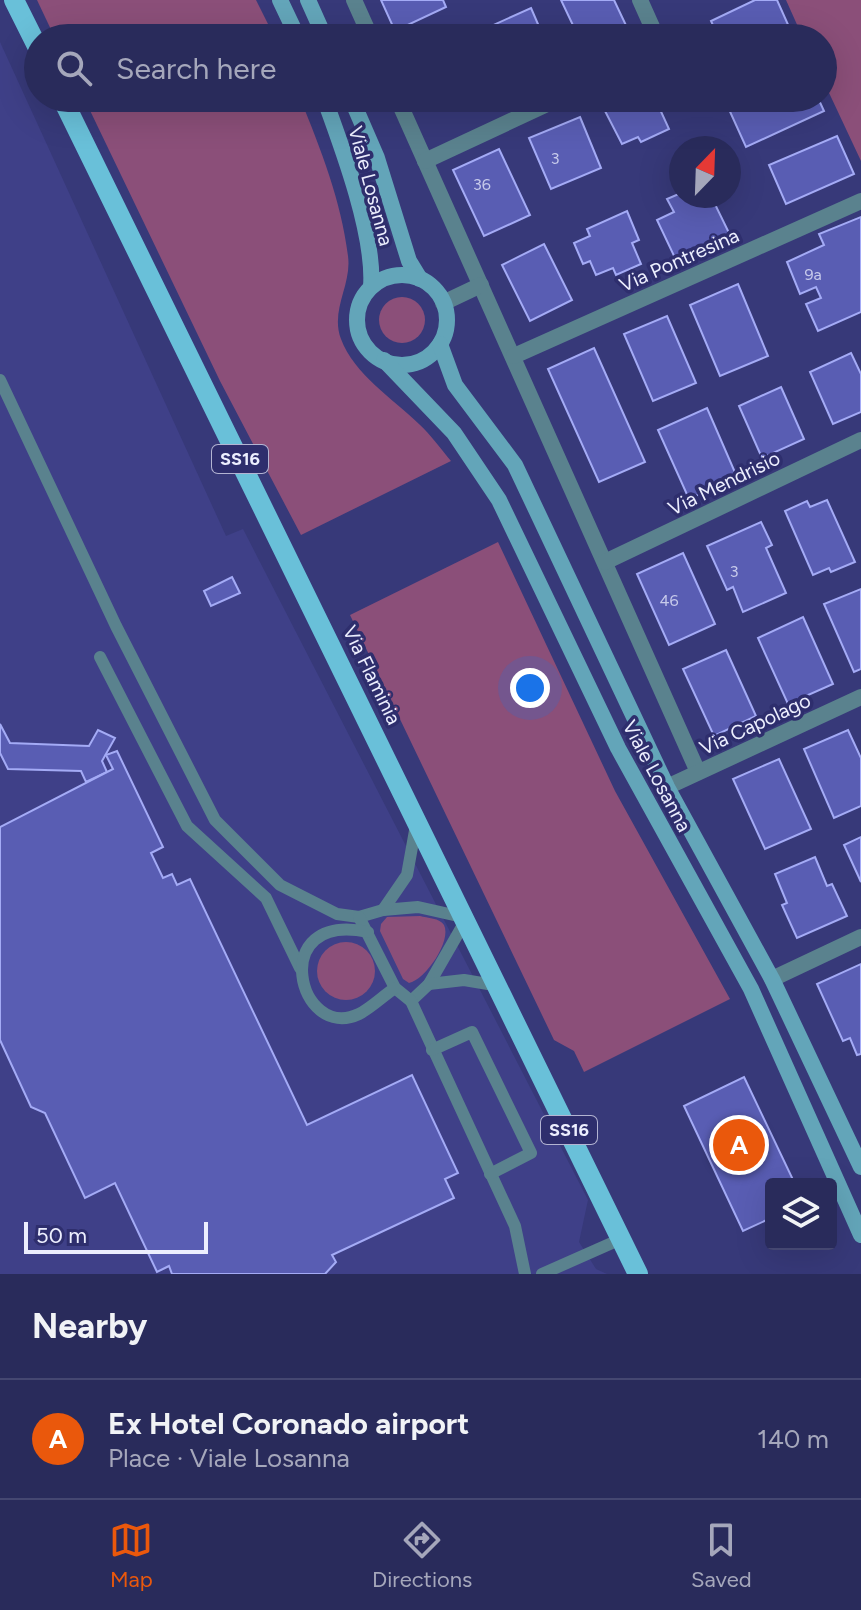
<!DOCTYPE html>
<html lang="en">
<head>
<meta charset="utf-8">
<style>
  body { margin:0; font-family:Figtree,sans-serif; background:#313361; color:#f1f3f6 }
  .controls { position:absolute; right:24px; bottom:24px; display:grid; overflow:hidden; border-radius:8px; box-shadow:0 8px 32px #0002 }
  .controls button { width:72px; height:72px; display:grid; place-items:center; padding:0; border:0; border-bottom:2px solid #454771; background:#292b5b; color:#f1f3f6; font:40px sans-serif }
  .compass { position:absolute; left:669px; top:136px; width:72px; height:72px; border-radius:50%; background:#292b5b; box-shadow:0 8px 32px #0002; rotate:23deg }
  .scale { position:absolute; left:24px; bottom:20px; width:184px; box-sizing:border-box; padding-left:8px; border:4px solid #eceefe; border-top:0; font-size:22px; line-height:28px; white-space:nowrap; color:#eceefe; -webkit-text-stroke:6px #2e2e6d; paint-order:stroke }
  .you { position:absolute; left:530px; top:688px; width:28px; height:28px; margin:-20px; border:6px solid #fff; border-radius:50%; background:#1a73e8; box-shadow:0 0 0 12px #1a73e833 }
  .badge { display:grid; place-items:center; width:52px; height:52px; border-radius:50%; background:#ea580c; color:#fff; font-size:26px; font-weight:700 }
  .pin { position:absolute; translate:-50% -50%; border:4px solid #fff; box-shadow:0 2px 8px #0006 }
  .list { margin:0; padding:0; list-style:none }
  h2 { display:flex; justify-content:space-between; align-items:center; height:104px; margin:0; padding:0 32px; font-size:34px }
  h2 small { font-size:26px; font-weight:400; color:#a5a7bb }
  .list li { display:grid; grid-template-columns:52px 1fr auto; gap:24px; align-items:center; box-sizing:border-box; height:120px; padding:0 32px; border-top:2px solid #454771 }
  .list b { display:block; font-size:30px; white-space:nowrap }
  .list p { margin:0; font-size:26px; white-space:nowrap; color:#a5a7bb }
  .list em { font-size:26px; font-style:normal; color:#a5a7bb }
  .icon { flex:none; width:44px; height:44px; fill:none; stroke:currentColor; stroke-width:2; stroke-linecap:round; stroke-linejoin:round }
  .map { position:relative; flex:none; width:861px; height:1274px; overflow:hidden }
  .search { position:absolute; background:#292b5b; box-shadow:0 8px 32px #0002; left:24px; right:24px; top:24px; height:88px; display:flex; align-items:center; gap:20px; box-sizing:border-box; padding:0 28px; border-radius:44px; color:#a5a7bb; font-size:30px }
  .sheet { height:224px; background:#292b5b }
  nav { display:flex; justify-content:space-around; align-items:center; box-sizing:border-box; height:112px; border-top:2px solid #454771; background:#292b5b; font-size:22px; color:#a5a7bb }
  nav a { display:grid; justify-items:center; gap:4px }
  nav .on { color:#ea580c }
  .map>svg:first-child { display:block }
  .built { fill:#3f4088 }
  .green { fill:#8b4f79 }
  .building { fill:#595db3; stroke:#a4abf6; stroke-width:2 }
  .lines { fill:none; stroke-linecap:round; stroke-linejoin:round }
  .service { stroke:#5a828e; stroke-width:12 }
  .minor { stroke:#5a828e; stroke-width:16 }
  .secondary { stroke:#63a5b9; stroke-width:16 }
  .primary { stroke:#69c0d9; stroke-width:20 }
  .labels { text-anchor:middle; stroke-width:7; stroke-linejoin:round; paint-order:stroke }
  .number-label { font-size:16px; fill:#c7caeb }
  .shield { fill:#2e2e6d; stroke:#b3b4d2; stroke-width:2 }
  .shield-label { font-size:18px; font-weight:bold; fill:#eceefe }
  .street-label { font-size:20px; fill:#eceefe; stroke:#2e2e6d }
</style>
</head>
<body>
<div class="map">
<svg width="861" height="1274" viewBox="0 0 861 1274">
  <rect width="100%" height="100%" fill="#373979"/>
  <polygon class="built" points="0,42 226,536 243,529 588,1200 579,1242 596,1269 607,1274 0,1274"/>
  <g class="green">
    <polygon points="37,0 256,0 275,38 55,38"/>
    <polygon points="786,0 861,0 861,161 823,80 823,38 803,38"/>
    <path d="M 84,98 L 300,98 C 321,150 341,200 348,256 C 352,285 330,310 341,339 C 354,374 393,399 419,424 C 431,435 441,449 451,461 L 301,535 L 220,381 Z"/>
    <circle cx="402" cy="320" r="23"/>
    <polygon points="498,542 615,791 730,999 584,1072 574,1051 554,1040 350,615"/>
    <path d="M 420,916 C 427,918 440,918 444,925 C 452,941 425,980 409,983 L 403,979 L 380,931 L 381,924 L 387,917 Z"/>
    <circle cx="346" cy="971" r="29"/>
  </g>
  <g class="building">
    <polygon points="381,0 443,0 446,7 395,31"/>
    <polygon points="561,0 614,0 632,38 579,38"/>
    <polygon points="755,0 777,0 794,38 719,38 711,21"/>
    <polygon points="531,8 544,38 481,38 478,32"/>
    <polygon points="632,98 661,98 663,103 658,105 669,129 641,142 638,137 622,144 605,111"/>
    <polygon points="742,98 818,98 824,111 746,147 727,105"/>
    <polygon points="580,117 601,168 551,189 529,138"/>
    <polygon points="837,136 854,174 786,204 769,165"/>
    <polygon points="499,149 530,215 484,236 453,170"/>
    <polygon points="681,193 681,196 699,196 701,201 711,196 731,237 676,260 657,220 674,212 667,199"/>
    <polygon points="627,211 639,240 632,243 641,264 616,275 613,268 596,275 590,261 583,264 574,243 590,236 587,229"/>
    <polygon points="861,217 861,312 818,331 806,304 821,298 816,287 800,294 787,262 824,245 819,234"/>
    <polygon points="544,244 572,300 530,321 502,265"/>
    <polygon points="738,284 768,356 720,376 690,305"/>
    <polygon points="667,316 696,383 653,401 624,334"/>
    <polygon points="594,348 645,462 599,482 548,369"/>
    <polygon points="851,353 861,374 861,412 833,424 810,372"/>
    <polygon points="781,387 804,439 762,458 739,406"/>
    <polygon points="707,408 737,477 689,499 658,430"/>
    <polygon points="827,500 855,562 831,572 829,568 813,575 785,511 807,501 810,507"/>
    <polygon points="761,522 772,545 766,548 786,593 743,612 733,587 727,590 707,546"/>
    <polygon points="683,553 715,624 669,645 637,574"/>
    <polygon points="232,577 240,593 211,606 204,591"/>
    <polygon points="861,589 861,669 854,672 824,604"/>
    <polygon points="803,617 833,684 788,704 758,638"/>
    <polygon points="726,650 756,716 714,736 683,669"/>
    <polygon points="0,724 10,743 89,746 98,730 115,738 102,761 107,772 86,782 81,771 8,769 0,753"/>
    <polygon points="848,730 861,758 861,806 834,818 804,749"/>
    <polygon points="117,751 163,847 151,853 163,878 172,874 177,885 190,879 307,1125 412,1075 458,1173 445,1179 454,1198 332,1255 336,1262 325,1274 172,1274 169,1266 157,1272 115,1183 85,1198 45,1113 31,1107 0,1040 0,827 113,769 106,755"/>
    <polygon points="779,759 811,829 765,849 733,779"/>
    <polygon points="861,837 861,882 844,845"/>
    <polygon points="815,857 827,886 832,884 847,916 797,938 782,905 787,903 775,874"/>
    <polygon points="861,964 861,1054 857,1055 850,1038 843,1041 817,984"/>
    <polygon points="744,1077 795,1184 771,1184 771,1218 743,1231 684,1106"/>
  </g>
  <g class="lines">
    <g class="service">
      <polyline points="0,380 116,626 215,820 280,885 337,914 359,917 383,910 418,907 467,918 429,984 411,1001"/>
      <polyline points="100,657 187,826 266,898 300,968"/>
      <polyline points="383,910 407,875 416,825"/>
      <polyline points="359,917 395,988 411,1001 515,1226 525,1274"/>
      <path d="M 368,932 C 266,910 298,1043 359,1014 C 371,1008 383,996 395,988"/>
      <polyline points="429,984 464,980 500,986"/>
      <polyline points="432,1050 472,1032 531,1153 490,1174"/>
      <polyline points="542,1274 621,1239"/>
    </g>
    <g class="minor">
      <polyline points="354,0 371,38"/>
      <polyline points="640,0 657,38"/>
      <polyline points="397,98 698,772"/>
      <polyline points="685,98 688,104"/>
      <polyline points="425,161 560,98"/>
      <polyline points="443,303 481,285"/>
      <polyline points="514,356 861,201"/>
      <polyline points="605,562 861,440"/>
      <polyline points="667,787 861,697"/>
      <polyline points="772,979 861,937"/>
    </g>
    <g class="secondary">
      <polyline points="280,0 298,38"/>
      <polyline points="308,0 325,38"/>
      <path d="M 324,98 C 342,147 375,235 371,287"/>
      <polyline points="351,98 377,158 409,261 420,279"/>
      <circle cx="402" cy="320" r="45"/>
      <polyline points="440,344 455,385 515,465 667,787 772,979 861,1167"/>
      <polyline points="384,360 454,433 499,500 618,748 751,989 861,1235"/>
    </g>
    <g class="primary">
      <polyline points="14,0 38,48"/>
      <polyline points="62,98 638,1274"/>
    </g>
  </g>
  <g class="labels">
    <g class="number-label">
      <text x="555" y="164">3</text>
      <text x="482" y="190">36</text>
      <text x="813" y="280">9a</text>
      <text x="734" y="577">3</text>
      <text x="669" y="606">46</text>
    </g>
    <g class="shield">
      <rect x="212" y="445" width="56" height="28" rx="6"/>
      <rect x="541" y="1116" width="56" height="28" rx="6"/>
    </g>
    <g class="shield-label">
      <text x="240" y="465">SS16</text>
      <text x="569" y="1136">SS16</text>
    </g>
    <g class="street-label">
      <text transform="translate(371 186) rotate(75)" y="7">Viale Losanna</text>
      <text transform="translate(679 260) rotate(-24)" y="7">Via Pontresina</text>
      <text transform="translate(724 483) rotate(-26)" y="7">Via Mendrisio</text>
      <text transform="translate(372 675) rotate(64)" y="7">Via Flaminia</text>
      <text transform="translate(755 724) rotate(-25)" y="7">Via Capolago</text>
      <text transform="translate(657 776) rotate(62)" y="7">Viale Losanna</text>
    </g>
  </g>
</svg>
<div class="controls">
<button><svg class="icon" aria-label="layers" viewBox="0 0 24 24"><path d="M12 4l9 5-9 5-9-5zM3 14l9 5 9-5"/></svg></button>
</div>
<svg class="compass" viewBox="-18 -18 36 36"><path d="M0-13l5 13h-10z" fill="#e53935"/><path d="M0 13l5-13h-10z" fill="#a5a7bb"/></svg>
<div class="scale">50 m</div>
<div class="you"></div>
<div class="pin badge" style="left:739px;top:1145px">A</div>
<div class="search"><svg class="icon" aria-label="search" viewBox="0 0 24 24"><circle cx="10" cy="10" r="6"/><path d="M15 15l6 6"/></svg>Search here</div>
</div>
<section class="sheet">
<h2>Nearby<small></small></h2>
<ul class="list">
<li><span class="badge">A</span><div><b>Ex Hotel Coronado airport</b><p>Place · Viale Losanna</p></div><em>140 m</em></li>
</ul>
</section>
<nav>
<a class="on"><svg class="icon" aria-label="map" viewBox="0 0 24 24"><path d="M3 6l6-2 6 2 6-2v14l-6 2-6-2-6 2zM9 4v14M15 6v14"/></svg>Map</a>
<a><svg class="icon" aria-label="directions" viewBox="0 0 24 24"><path d="M12 3l9 9-9 9-9-9zM9 14v-3h6M13 9l2 2-2 2"/></svg>Directions</a>
<a><svg class="icon" aria-label="saved" viewBox="0 0 24 24"><path d="M7 4h10v16l-5-4-5 4z"/></svg>Saved</a>
</nav>
</body>
</html>
